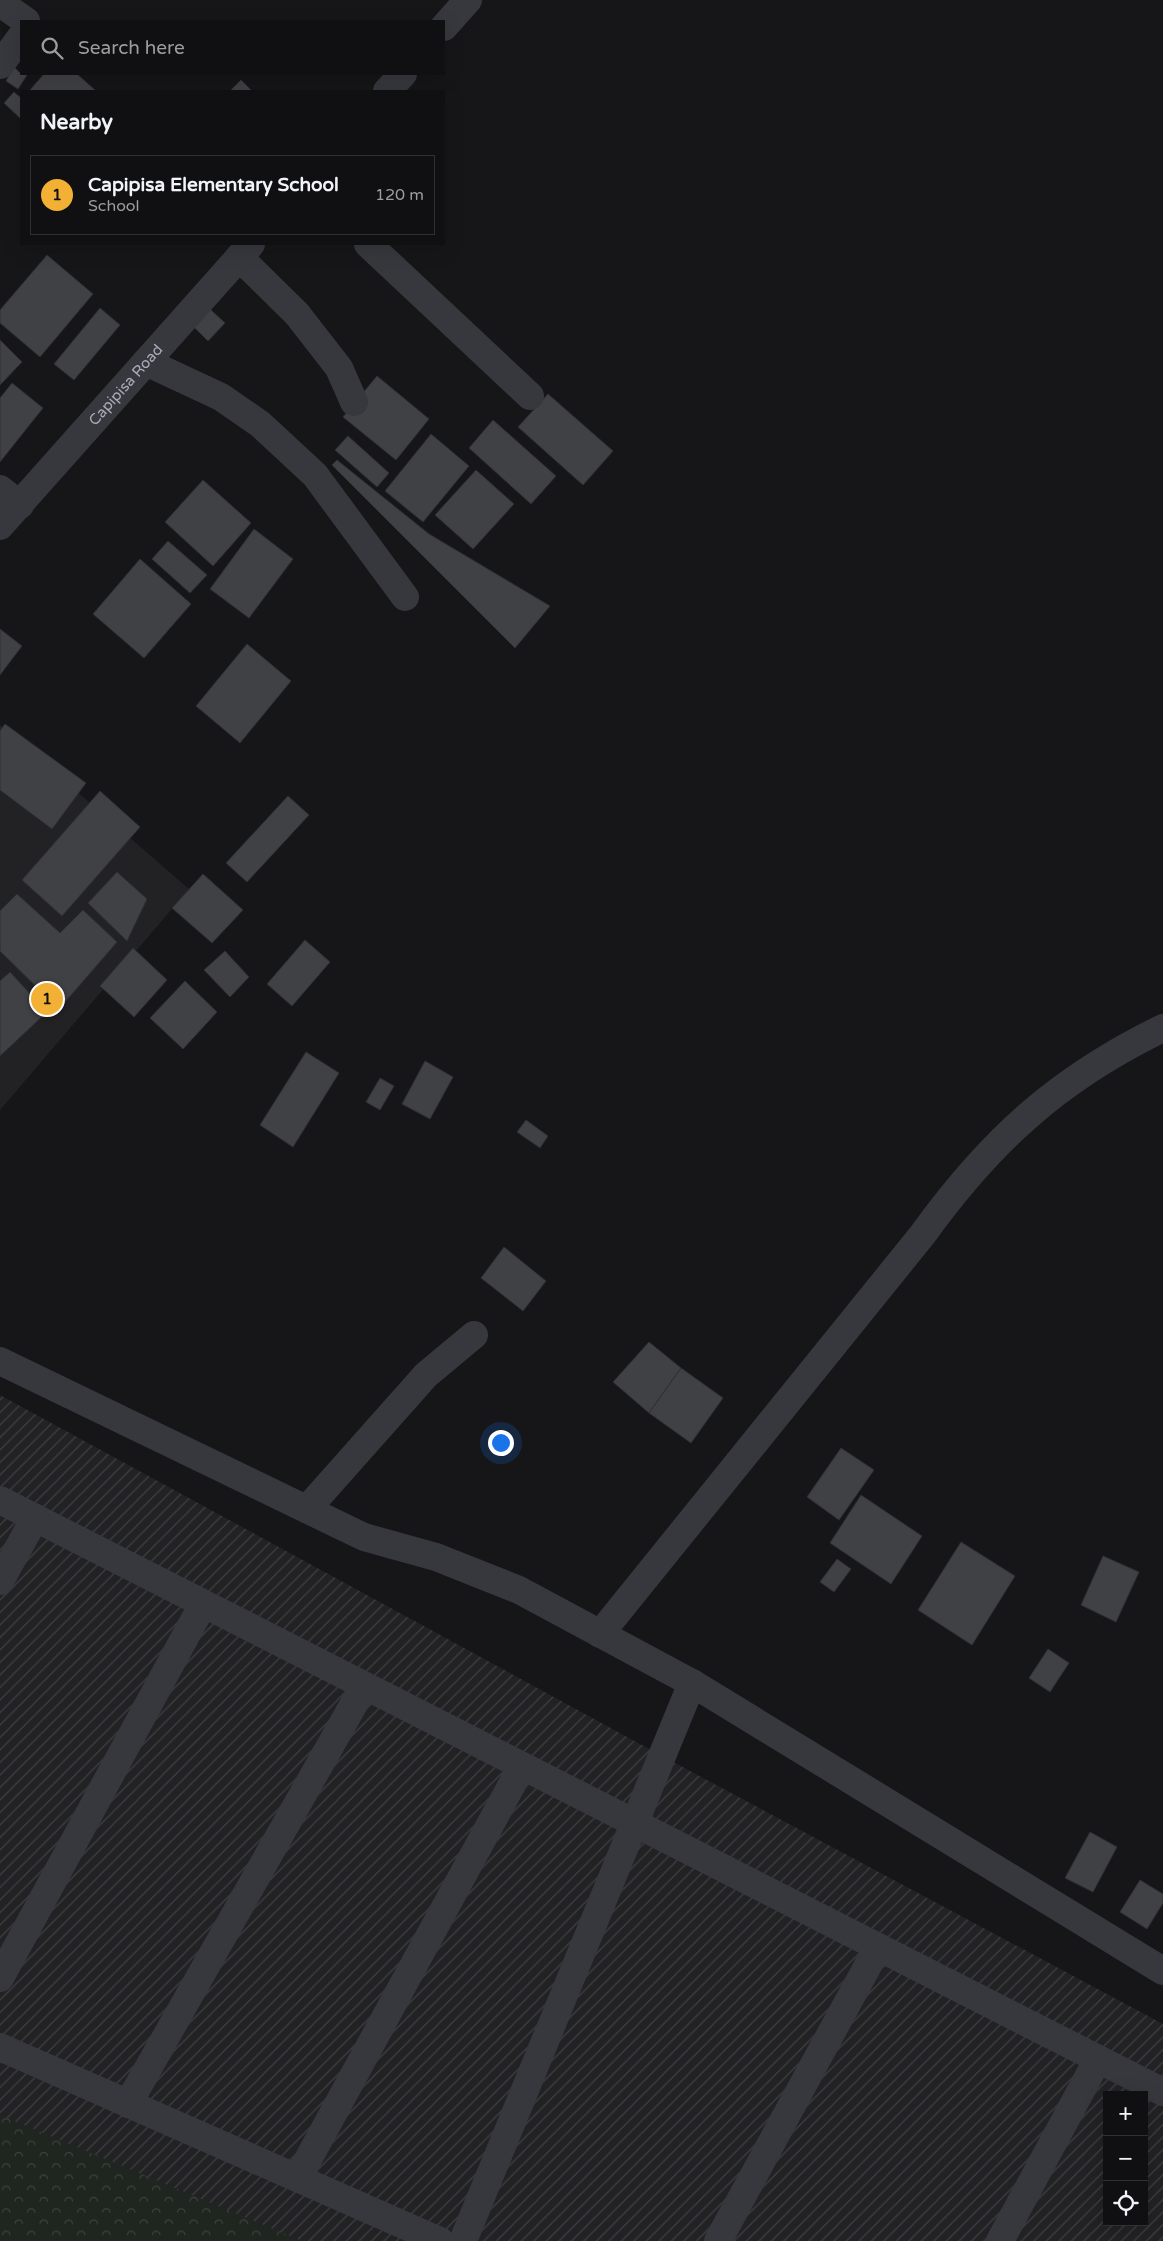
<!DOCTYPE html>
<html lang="en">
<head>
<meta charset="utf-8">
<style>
  body { margin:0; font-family:"Varela Round",sans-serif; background:#19191b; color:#f1f3f6 }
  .controls { position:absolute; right:15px; bottom:15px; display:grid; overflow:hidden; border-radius:0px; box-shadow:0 5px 20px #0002 }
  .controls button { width:45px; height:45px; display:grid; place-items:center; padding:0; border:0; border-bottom:1px solid #303032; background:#101012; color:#f1f3f6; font:25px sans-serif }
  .you { position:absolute; left:500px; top:1442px; width:18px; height:18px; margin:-12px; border:4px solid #fff; border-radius:50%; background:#1a73e8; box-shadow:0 0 0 8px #1a73e833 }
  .badge { display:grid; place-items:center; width:32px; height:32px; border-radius:50%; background:#f2b134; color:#111; font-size:16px; font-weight:700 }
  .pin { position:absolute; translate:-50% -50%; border:2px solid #fff; box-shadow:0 1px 5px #0006 }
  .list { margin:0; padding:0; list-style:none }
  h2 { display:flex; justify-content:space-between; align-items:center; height:65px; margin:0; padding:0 20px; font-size:21px }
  h2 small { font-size:16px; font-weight:400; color:#9c9d9f }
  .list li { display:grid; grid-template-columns:32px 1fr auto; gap:15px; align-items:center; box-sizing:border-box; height:80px; margin:0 10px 10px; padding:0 10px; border:1px solid #303032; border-radius:0px }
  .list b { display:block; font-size:19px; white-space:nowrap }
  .list p { margin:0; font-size:16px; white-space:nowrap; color:#9c9d9f }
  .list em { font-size:16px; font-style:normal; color:#9c9d9f }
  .icon { flex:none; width:28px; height:28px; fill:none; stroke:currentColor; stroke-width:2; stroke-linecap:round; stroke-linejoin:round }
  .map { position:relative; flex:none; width:1163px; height:2241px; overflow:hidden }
  .search { position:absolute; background:#101012; box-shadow:0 5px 20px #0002; left:20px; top:20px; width:425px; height:55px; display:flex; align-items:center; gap:12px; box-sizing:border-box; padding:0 18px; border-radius:0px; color:#9c9d9f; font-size:19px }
  .panel { position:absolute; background:#101012; box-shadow:0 5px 20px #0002; left:20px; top:90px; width:425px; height:155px; border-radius:0px }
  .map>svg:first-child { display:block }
  .built { fill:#222225 }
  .industrial { fill:url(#industrial-furrows); fill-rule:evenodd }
  .forest { fill:url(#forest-crowns) }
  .building { fill:#404145; stroke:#303034 }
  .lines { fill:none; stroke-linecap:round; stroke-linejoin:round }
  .minor { stroke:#37383d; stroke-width:28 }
  .labels { text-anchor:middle; stroke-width:4.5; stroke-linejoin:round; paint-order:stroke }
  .street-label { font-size:15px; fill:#a8adb8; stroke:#111113 }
</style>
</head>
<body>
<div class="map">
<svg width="1163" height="2241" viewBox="0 0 1163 2241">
  <defs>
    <pattern id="industrial-furrows" width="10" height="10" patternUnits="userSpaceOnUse" patternTransform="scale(1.25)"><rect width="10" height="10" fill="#222225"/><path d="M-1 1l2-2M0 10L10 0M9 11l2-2" fill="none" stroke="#3f3f43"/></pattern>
    <pattern id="forest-crowns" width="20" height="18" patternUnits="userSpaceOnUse" patternTransform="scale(1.25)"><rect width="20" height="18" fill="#1e261f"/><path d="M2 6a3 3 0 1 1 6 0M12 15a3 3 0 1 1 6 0" fill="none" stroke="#3c433d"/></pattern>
  </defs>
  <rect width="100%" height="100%" fill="#161618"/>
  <polygon class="built" points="0,725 189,889 0,1110"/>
  <path class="industrial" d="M 0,1395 L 662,1756 L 1163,2024 L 1163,2241 L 0,2241 ZM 1107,2095 L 1144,2095 L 1144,2222 L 1107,2222 Z"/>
  <polygon class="forest" points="0,2115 302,2241 0,2241"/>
  <g class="building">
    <polygon points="14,67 21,74 27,75 18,89 6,81"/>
    <polygon points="44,74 77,74 96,91 32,91 30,90"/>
    <polygon points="241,80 252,91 230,91"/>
    <polygon points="14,92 21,98 21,119 4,103"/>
    <polygon points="47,255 93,294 40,357 0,323 0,310"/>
    <polygon points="100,308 120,325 74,380 54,364"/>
    <polygon points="210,309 225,323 208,341 194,327"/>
    <polygon points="0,340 22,362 0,385"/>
    <polygon points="377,376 429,419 396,460 343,417"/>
    <polygon points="12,383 43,408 0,462 0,398"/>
    <polygon points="548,394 613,451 583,485 518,427"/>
    <polygon points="493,420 556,476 531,504 469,448"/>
    <polygon points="431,434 469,466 423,522 385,491"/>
    <polygon points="348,436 389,473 377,487 335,450"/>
    <polygon points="337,460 429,534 550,606 515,648 332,465"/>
    <polygon points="476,470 514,504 473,549 435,515"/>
    <polygon points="203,480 251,523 213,566 165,522"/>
    <polygon points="254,529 293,559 249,618 210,589"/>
    <polygon points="168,541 207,575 190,593 152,559"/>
    <polygon points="140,559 191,604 144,658 93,614"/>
    <polygon points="0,629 22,646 0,675"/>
    <polygon points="247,644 291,681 240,743 196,706"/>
    <polygon points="5,724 86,783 52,829 0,790 0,731"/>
    <polygon points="100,791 140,827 62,916 22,880"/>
    <polygon points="288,796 309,815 247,882 226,863"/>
    <polygon points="117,872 147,899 127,941 88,903"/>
    <polygon points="203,874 243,910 212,943 172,908"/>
    <polygon points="17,894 60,933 83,910 117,942 59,1009 0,951 0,911"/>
    <polygon points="305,940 330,962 292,1006 267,984"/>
    <polygon points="133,948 167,980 134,1017 100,986"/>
    <polygon points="225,951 249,977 230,997 204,970"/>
    <polygon points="10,972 47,1012 0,1056 0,981"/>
    <polygon points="185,981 217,1012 183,1049 150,1018"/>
    <polygon points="306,1052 339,1073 293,1147 260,1125"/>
    <polygon points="425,1061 453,1077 430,1119 402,1104"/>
    <polygon points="380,1078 394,1086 380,1110 366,1102"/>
    <polygon points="526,1120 548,1136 540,1148 517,1132"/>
    <polygon points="504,1247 546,1281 523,1311 481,1278"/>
    <polygon points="649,1342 681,1368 649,1413 613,1382"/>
    <polygon points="681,1368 723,1398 691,1443 649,1413"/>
    <polygon points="841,1448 874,1470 839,1520 807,1497"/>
    <polygon points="861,1495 922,1536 891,1584 830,1543"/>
    <polygon points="961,1542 1015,1576 972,1645 918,1610"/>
    <polygon points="1103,1556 1139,1572 1116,1622 1081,1605"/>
    <polygon points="837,1559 851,1569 834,1592 820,1582"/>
    <polygon points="1048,1649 1069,1663 1050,1692 1029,1678"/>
    <polygon points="1090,1832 1117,1847 1093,1892 1065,1878"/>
    <polygon points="1140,1880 1163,1894 1163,1903 1147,1929 1120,1912"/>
  </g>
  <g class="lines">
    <g class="minor">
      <polyline points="0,3 26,21"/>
      <polyline points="444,27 468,0"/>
      <polyline points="0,65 21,37"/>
      <polyline points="387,91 403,74"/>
      <polyline points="368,244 530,396"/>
      <polyline points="239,257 297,314 339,368 354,402"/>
      <polyline points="146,362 221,397 260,424 315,475 405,597"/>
      <polyline points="0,489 20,505"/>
      <path id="s1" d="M 0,526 L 251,244"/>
      <polyline points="0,1361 364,1537 436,1557 519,1590 692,1683 1163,1971"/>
      <polyline points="0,1500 1163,2092"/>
      <polyline points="307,1509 426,1375 474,1335"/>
      <polyline points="0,1581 35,1518"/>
      <path d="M 600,1634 L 923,1234 C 991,1140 1058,1079 1163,1028"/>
      <polyline points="0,1978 203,1604"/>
      <polyline points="0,2047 440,2241"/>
      <polyline points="128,2104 364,1686"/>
      <polyline points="298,2178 522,1766"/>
      <polyline points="463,2241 692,1683"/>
      <polyline points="718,2241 878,1947"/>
      <polyline points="1000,2241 1098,2059"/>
    </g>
  </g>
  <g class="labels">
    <g class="street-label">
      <text dy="5" stroke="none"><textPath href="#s1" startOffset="189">Capipisa Road</textPath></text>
    </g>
  </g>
</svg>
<div class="controls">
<button>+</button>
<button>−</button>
<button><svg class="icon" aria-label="locate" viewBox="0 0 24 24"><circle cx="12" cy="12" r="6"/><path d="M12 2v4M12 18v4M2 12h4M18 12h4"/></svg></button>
</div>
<div class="you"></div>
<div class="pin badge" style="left:47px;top:999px">1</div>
<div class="search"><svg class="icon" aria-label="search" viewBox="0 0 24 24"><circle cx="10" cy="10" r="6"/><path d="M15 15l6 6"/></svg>Search here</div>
<section class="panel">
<h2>Nearby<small></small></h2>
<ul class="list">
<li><span class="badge">1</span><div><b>Capipisa Elementary School</b><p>School</p></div><em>120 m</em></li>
</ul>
</section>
</div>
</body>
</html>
